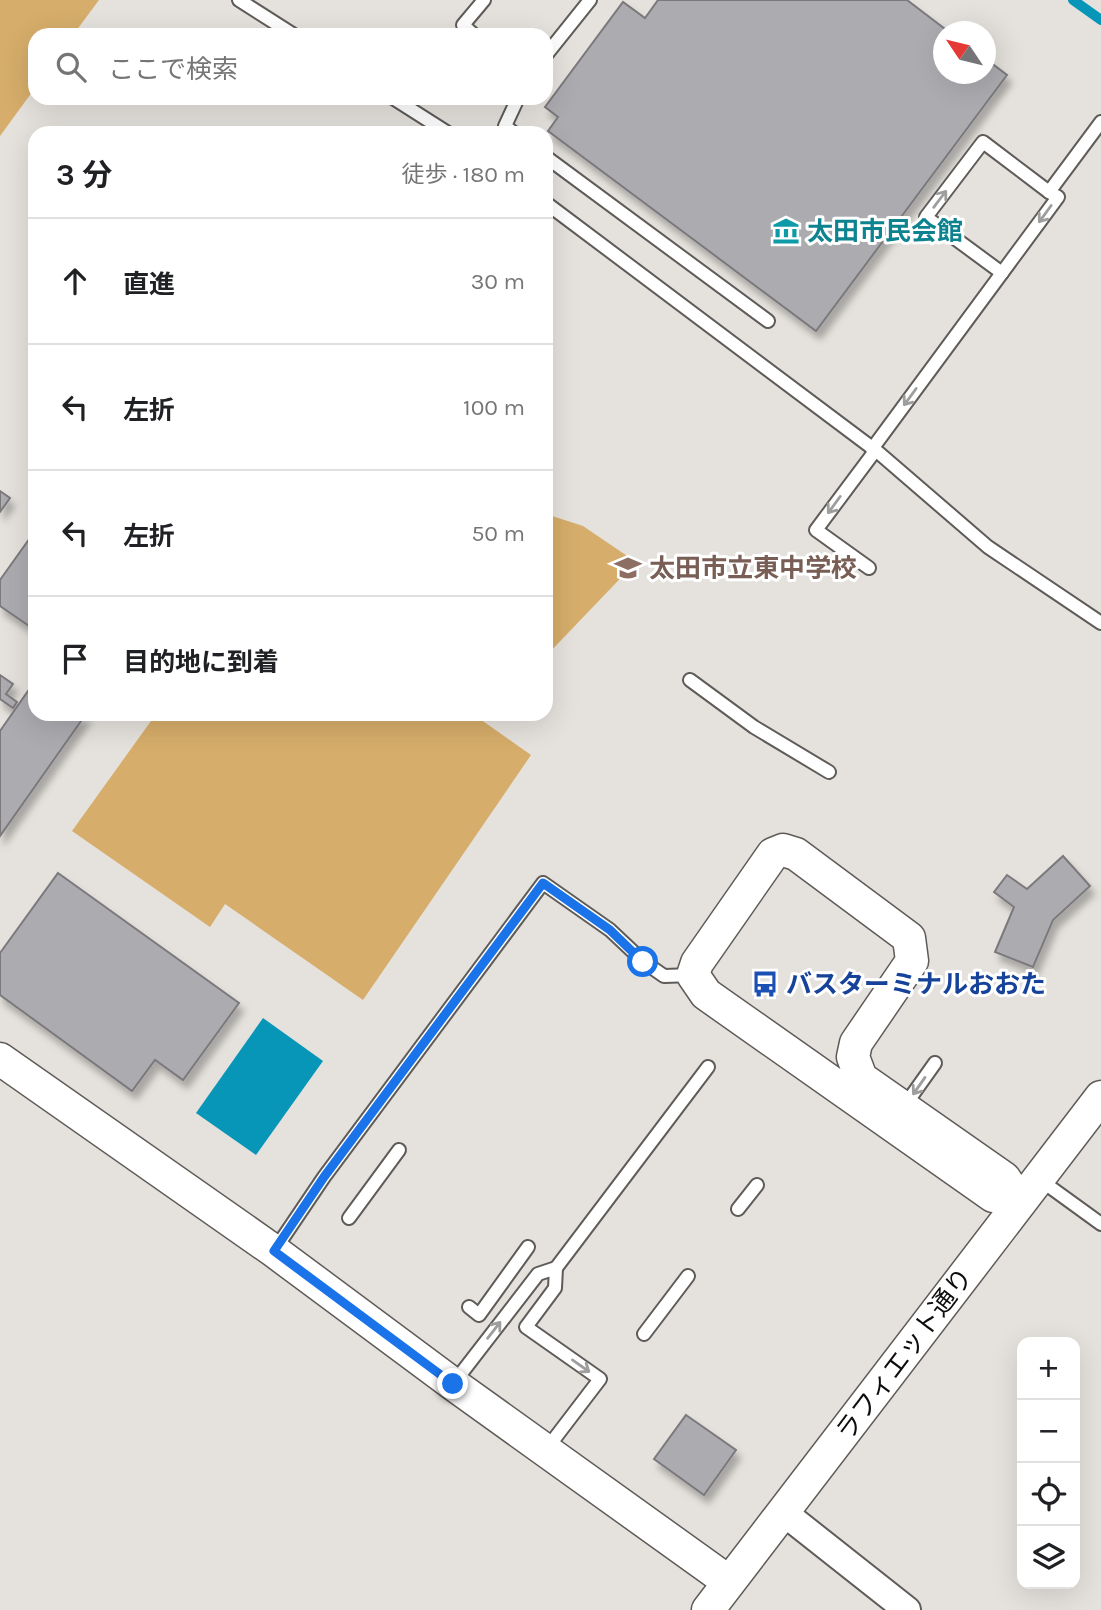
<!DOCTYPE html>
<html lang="ja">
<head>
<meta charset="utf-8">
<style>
  body { margin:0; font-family:Karla,"Noto Sans JP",sans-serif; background:#f6f6f6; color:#202124 }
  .controls { position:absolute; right:21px; bottom:21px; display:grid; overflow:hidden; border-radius:14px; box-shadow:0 7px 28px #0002 }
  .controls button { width:63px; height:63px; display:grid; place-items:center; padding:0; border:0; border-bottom:2px solid #e0e0e0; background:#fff; color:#202124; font:35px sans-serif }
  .compass { position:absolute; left:933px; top:21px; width:63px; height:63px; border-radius:50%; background:#fff; box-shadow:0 7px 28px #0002; rotate:305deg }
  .stop { position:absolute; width:21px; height:21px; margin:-16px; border:5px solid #1a73e8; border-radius:50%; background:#fff }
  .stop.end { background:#1a73e8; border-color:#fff; box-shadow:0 2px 7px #0008 }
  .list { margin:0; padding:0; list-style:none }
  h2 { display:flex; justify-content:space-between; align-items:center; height:91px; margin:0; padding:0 28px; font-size:30px }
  h2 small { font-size:23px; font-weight:400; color:#757577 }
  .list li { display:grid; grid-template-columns:46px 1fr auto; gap:21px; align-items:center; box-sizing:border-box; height:126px; padding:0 28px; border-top:2px solid #e0e0e0 }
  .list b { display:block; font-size:26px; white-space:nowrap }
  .list em { font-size:23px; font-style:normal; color:#757577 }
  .icon { flex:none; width:38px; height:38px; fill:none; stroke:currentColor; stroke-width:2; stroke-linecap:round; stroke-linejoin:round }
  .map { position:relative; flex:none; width:1101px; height:1610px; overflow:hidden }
  .search { position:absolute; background:#fff; box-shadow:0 7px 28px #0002; left:28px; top:28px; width:525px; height:77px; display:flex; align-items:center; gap:18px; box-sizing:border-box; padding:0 24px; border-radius:21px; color:#757577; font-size:26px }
  .panel { position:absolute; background:#fff; box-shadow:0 7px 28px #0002; left:28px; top:126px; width:525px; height:595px; border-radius:21px }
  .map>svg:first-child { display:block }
  .green { fill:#d6ad6a }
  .water { fill:#0795b8 }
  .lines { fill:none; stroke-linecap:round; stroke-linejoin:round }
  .stream { stroke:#0795b8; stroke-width:10 }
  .building { fill:#acabaf; stroke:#7b797d; stroke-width:2; filter:url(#shadow) }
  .service-casing { stroke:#5e5b58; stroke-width:16 }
  .minor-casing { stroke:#5e5b58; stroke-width:30 }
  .tertiary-casing { stroke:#5e5b58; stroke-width:35 }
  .service { stroke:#fff; stroke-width:12 }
  .minor { stroke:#fff; stroke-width:26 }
  .tertiary { stroke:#fff; stroke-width:32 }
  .oneway { stroke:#9f9e9e }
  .route { stroke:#1a73e8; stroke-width:9 }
  .labels { text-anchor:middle; stroke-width:6; stroke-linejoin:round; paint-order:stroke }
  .culture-label { font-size:26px; font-weight:bold; fill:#0d838f; stroke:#fff; text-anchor:start }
  .education-label { font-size:26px; font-weight:bold; fill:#785e54; stroke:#fff; text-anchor:start }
  .transit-label { font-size:26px; font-weight:bold; fill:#164399; stroke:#fff; text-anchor:start }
  .street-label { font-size:26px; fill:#0e0d0c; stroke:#fff }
</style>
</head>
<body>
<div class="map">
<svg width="1101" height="1610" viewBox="0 0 1101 1610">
  <defs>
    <filter id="shadow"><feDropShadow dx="4.5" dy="8" stdDeviation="3.5" flood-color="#0004"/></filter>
  </defs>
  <rect width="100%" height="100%" fill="#e5e2dd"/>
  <g class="green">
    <polygon points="0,0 99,0 73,35 35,35 35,88 0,136"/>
    <polygon points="546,514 583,526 636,562 546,656"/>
    <polygon points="156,714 473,714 531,755 363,1000 225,904 210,927 72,831"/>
  </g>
  <polygon class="water" points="263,1018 323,1061 256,1155 196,1113"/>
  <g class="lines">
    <polyline class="stream" points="1073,0 1101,20"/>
  </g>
  <g class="building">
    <polygon points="658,0 907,0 949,32 944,32 944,74 986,74 986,59 1007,75 816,331 548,131 558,117 545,107 623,2 645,18"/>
    <polygon points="0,491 10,498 0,512"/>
    <polygon points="32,535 35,537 35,630 0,606 0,580"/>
    <polygon points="0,675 13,684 6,694 17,702 13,708 0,699"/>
    <polygon points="35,681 35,714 86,714 0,836 0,731"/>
    <polygon points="1063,856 1090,886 1053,920 1033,967 995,952 1014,907 994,892 1007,875 1027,889"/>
    <polygon points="58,873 239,1003 183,1080 155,1060 132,1091 0,995 0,953"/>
    <polygon points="686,1415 736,1450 704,1495 654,1459"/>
  </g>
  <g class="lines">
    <g class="service-casing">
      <g id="service">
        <polyline points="239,0 294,35"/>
        <polyline points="474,35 463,25 484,0"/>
        <polyline points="546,55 590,0"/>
        <polyline points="393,98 448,133"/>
        <polyline points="514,133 505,126 518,98"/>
        <polyline points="546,157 768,321"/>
        <polyline points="546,203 879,453 988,547 1101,623"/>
        <polyline points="1002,273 926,217 983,142 1049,192"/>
        <polyline points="872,449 1058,197 1049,192 1101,122"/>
        <polyline points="869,568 816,530 875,451"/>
        <polyline points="690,680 754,727 829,772"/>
        <polyline points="903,1108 935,1063"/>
        <polyline points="1039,1179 1101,1224"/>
        <polyline points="738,1209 757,1185"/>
        <polyline points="349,1218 399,1150"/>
        <polyline points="274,1251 324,1177 543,883 610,930 644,962 664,976 693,975"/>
        <polyline points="556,1268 708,1067"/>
        <polyline points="469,1307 479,1315 528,1247"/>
        <polyline points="644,1334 688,1276"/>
        <polyline points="453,1384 538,1274 556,1268 555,1288 526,1327 600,1379 545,1451"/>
      </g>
    </g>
    <g class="minor-casing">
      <polyline id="minor" points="783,1512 907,1610"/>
    </g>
    <g class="tertiary-casing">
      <g id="tertiary">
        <polygon points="783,850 796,854 909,938 912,961 856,1043 853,1057 861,1078 1004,1178 1020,1202 993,1196 706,994 693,975 697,963 773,854"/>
        <polyline points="0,1059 274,1251 453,1384 729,1582"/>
        <polyline points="708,1610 1101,1097"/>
      </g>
    </g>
    <use href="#service" class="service"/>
    <use href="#minor" class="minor"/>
    <use href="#tertiary" class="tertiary"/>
  </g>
  <defs><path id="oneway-shaft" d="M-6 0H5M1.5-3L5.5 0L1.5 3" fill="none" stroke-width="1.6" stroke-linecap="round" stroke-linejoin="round" transform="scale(1.75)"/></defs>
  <g class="oneway">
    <use href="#oneway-shaft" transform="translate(940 199) rotate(-53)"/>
    <use href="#oneway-shaft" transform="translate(1045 214) rotate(126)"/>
    <use href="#oneway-shaft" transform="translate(910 397) rotate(126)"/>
    <use href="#oneway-shaft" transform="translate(834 505) rotate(126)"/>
    <use href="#oneway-shaft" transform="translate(919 1086) rotate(125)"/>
    <use href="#oneway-shaft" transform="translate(494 1330) rotate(-52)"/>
    <use href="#oneway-shaft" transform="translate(581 1366) rotate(35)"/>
  </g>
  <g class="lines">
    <polyline class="route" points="453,1384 274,1251 324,1177 543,883 610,930 643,962"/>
  </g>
  <defs>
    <g id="museum-bare" transform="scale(2.1)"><path d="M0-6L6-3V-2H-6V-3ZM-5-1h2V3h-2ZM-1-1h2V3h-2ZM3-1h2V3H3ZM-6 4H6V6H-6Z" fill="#0f9aa8" stroke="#fff" stroke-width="2.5" paint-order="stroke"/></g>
    <g id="school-bare" transform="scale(2.1)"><path d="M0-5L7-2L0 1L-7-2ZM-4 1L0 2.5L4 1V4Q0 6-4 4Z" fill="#8d6e63" stroke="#fff" stroke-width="2.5" paint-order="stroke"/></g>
    <g id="bus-bare" transform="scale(2.1)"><path d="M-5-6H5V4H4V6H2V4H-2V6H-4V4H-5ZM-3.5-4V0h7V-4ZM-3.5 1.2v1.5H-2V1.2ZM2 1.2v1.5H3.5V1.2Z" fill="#1a4fb4" stroke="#fff" stroke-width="2.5" paint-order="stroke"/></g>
  </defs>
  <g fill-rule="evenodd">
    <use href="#museum-bare" x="786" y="231"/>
    <use href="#school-bare" x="628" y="568"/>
    <use href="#bus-bare" x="765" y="984"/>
  </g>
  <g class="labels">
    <g class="culture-label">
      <text x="807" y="240">太田市民会館</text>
    </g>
    <g class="education-label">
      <text x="649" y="577">太田市立東中学校</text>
    </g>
    <g class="transit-label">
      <text x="786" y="993">バスターミナルおおた</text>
    </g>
    <g class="street-label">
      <text transform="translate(904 1354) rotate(-53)" y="9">ラフィエット通り</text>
    </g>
  </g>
</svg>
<div class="controls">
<button>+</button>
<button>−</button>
<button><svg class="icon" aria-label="locate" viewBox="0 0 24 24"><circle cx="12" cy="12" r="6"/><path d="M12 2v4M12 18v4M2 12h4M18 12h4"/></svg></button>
<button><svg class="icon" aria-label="layers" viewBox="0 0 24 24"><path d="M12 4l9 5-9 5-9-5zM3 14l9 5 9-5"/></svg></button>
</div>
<svg class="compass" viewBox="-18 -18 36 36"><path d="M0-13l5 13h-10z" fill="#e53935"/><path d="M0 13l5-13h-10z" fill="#757577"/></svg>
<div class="stop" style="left:643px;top:962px"></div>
<div class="stop end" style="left:453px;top:1384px"></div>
<div class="search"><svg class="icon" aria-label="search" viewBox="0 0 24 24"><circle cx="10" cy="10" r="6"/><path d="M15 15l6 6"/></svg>ここで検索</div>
<section class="panel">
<h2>3 分<small>徒歩 · 180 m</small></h2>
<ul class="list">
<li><svg class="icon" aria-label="ahead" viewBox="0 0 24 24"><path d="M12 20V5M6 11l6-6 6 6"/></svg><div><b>直進</b></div><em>30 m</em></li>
<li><svg class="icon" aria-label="left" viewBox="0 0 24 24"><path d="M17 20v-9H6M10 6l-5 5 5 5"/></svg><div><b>左折</b></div><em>100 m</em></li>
<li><svg class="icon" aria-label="left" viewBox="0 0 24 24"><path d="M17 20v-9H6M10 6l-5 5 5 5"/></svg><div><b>左折</b></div><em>50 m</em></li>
<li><svg class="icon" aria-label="arrive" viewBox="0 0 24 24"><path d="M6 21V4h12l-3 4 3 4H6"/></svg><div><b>目的地に到着</b></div></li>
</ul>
</section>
</div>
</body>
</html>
